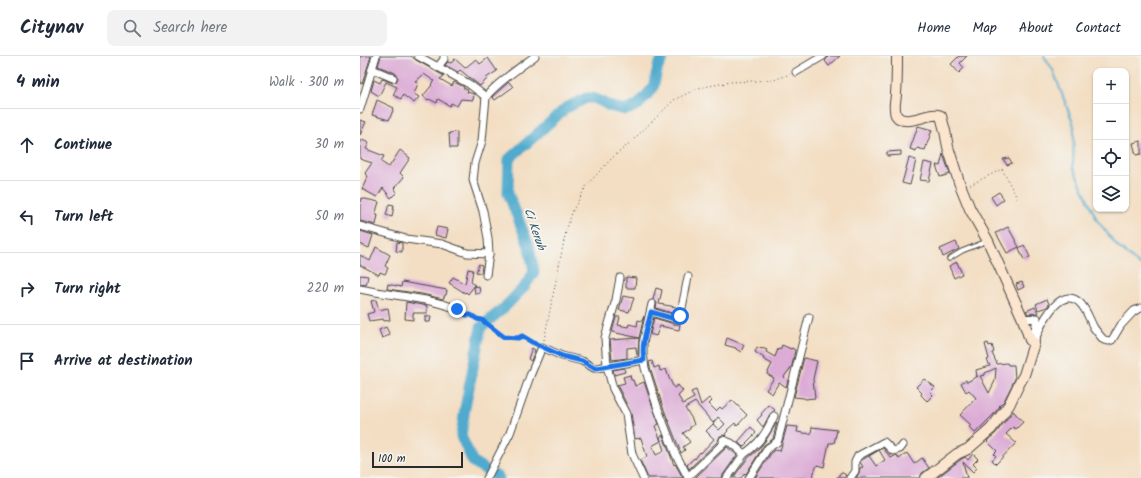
<!DOCTYPE html>
<html lang="en">
<head>
<meta charset="utf-8">
<style>
  body { margin:0; font-family:Kalam,sans-serif; background:#f2f2f3; color:#1f2937 }
  .controls { position:absolute; right:12px; top:12px; display:grid; overflow:hidden; border-radius:8px; box-shadow:0 1px 3px #0004 }
  .controls button { width:36px; height:36px; display:grid; place-items:center; padding:0; border:0; border-bottom:1px solid #e0e1e3; background:#fff; color:#1f2937; font:20px sans-serif }
  .scale { position:absolute; left:12px; bottom:10px; width:91px; box-sizing:border-box; padding-left:4px; border:2px solid #2b2b2b; border-top:0; font-size:11px; line-height:14px; white-space:nowrap; color:#2b2b2b; -webkit-text-stroke:3px #f6f6f2; paint-order:stroke }
  .stop { position:absolute; width:12px; height:12px; margin:-9px; border:3px solid #1a73e8; border-radius:50%; background:#fff }
  .stop.end { background:#1a73e8; border-color:#fff; box-shadow:0 1px 4px #0008 }
  .list { margin:0; padding:0; list-style:none }
  h2 { display:flex; justify-content:space-between; align-items:center; height:52px; margin:0; padding:0 16px; font-size:17px }
  h2 small { font-size:13px; font-weight:400; color:#747a83 }
  .list li { display:grid; grid-template-columns:26px 1fr auto; gap:12px; align-items:center; box-sizing:border-box; height:72px; padding:0 16px; border-top:1px solid #e0e1e3 }
  .list b { display:block; font-size:15px; white-space:nowrap }
  .list em { font-size:13px; font-style:normal; color:#747a83 }
  .icon { flex:none; width:22px; height:22px; fill:none; stroke:currentColor; stroke-width:2; stroke-linecap:round; stroke-linejoin:round }
  .map { position:relative; flex:none; width:781px; height:422px; overflow:hidden }
  header { display:flex; align-items:center; gap:24px; box-sizing:border-box; height:56px; padding:0 20px; background:#fff; border-bottom:1px solid #e0e1e3 }
  header strong { font-size:19px }
  nav { display:flex; gap:22px; margin-inline-start:auto; font-size:14px }
  .search { width:280px; height:36px; background:#f2f2f3; display:flex; align-items:center; gap:10px; box-sizing:border-box; padding:0 14px; border-radius:8px; color:#747a83; font-size:15px }
  main { display:flex }
  aside { flex:1; background:#fff }
  .map>svg:first-child { display:block }
  .lines { fill:none; stroke-linecap:round; stroke-linejoin:round }
  .stream { stroke:#4faacd; stroke-width:2 }
  .river { stroke:#4faacd; stroke-width:11 }
  .building { fill:#dcacd6; fill-rule:evenodd }
  .lane-casing { stroke:#494642; stroke-width:5.5 }
  .street-casing { stroke:#494642; stroke-width:9 }
  .secondary-casing { stroke:#494642; stroke-width:12 }
  .path { stroke:#494642; stroke-width:1; stroke-dasharray:1 3; stroke-linecap:butt }
  .lane { stroke:#fff; stroke-width:3.5 }
  .street { stroke:#fff; stroke-width:7 }
  .secondary { stroke:#fbe5cf; stroke-width:10 }
  .route { stroke:#1a73e8; stroke-width:5 }
  .labels { text-anchor:middle; stroke-width:3.5; stroke-linejoin:round; paint-order:stroke }
  .water-label { font-size:12px; font-style:italic; fill:#385764; stroke:#f6f6f2 }
</style>
</head>
<body>
<header>
<strong>Citynav</strong>
<div class="search"><svg class="icon" aria-label="search" viewBox="0 0 24 24"><circle cx="10" cy="10" r="6"/><path d="M15 15l6 6"/></svg>Search here</div>
<nav><a>Home</a><a>Map</a><a>About</a><a>Contact</a></nav>
</header>
<main>
<aside>
<h2>4 min<small>Walk · 300 m</small></h2>
<ul class="list">
<li><svg class="icon" aria-label="ahead" viewBox="0 0 24 24"><path d="M12 20V5M6 11l6-6 6 6"/></svg><div><b>Continue</b></div><em>30 m</em></li>
<li><svg class="icon" aria-label="left" viewBox="0 0 24 24"><path d="M17 20v-9H6M10 6l-5 5 5 5"/></svg><div><b>Turn left</b></div><em>50 m</em></li>
<li><svg class="icon" aria-label="right" viewBox="0 0 24 24"><path d="M7 20v-9h11M14 6l5 5-5 5"/></svg><div><b>Turn right</b></div><em>220 m</em></li>
<li><svg class="icon" aria-label="arrive" viewBox="0 0 24 24"><path d="M6 21V4h12l-3 4 3 4H6"/></svg><div><b>Arrive at destination</b></div></li>
</ul>
</aside>
<div class="map">
<svg width="781" height="422" viewBox="0 0 781 422">
  <rect width="100%" height="100%" fill="#f6f6f2"/>
  <filter id="ink" filterUnits="userSpaceOnUse"><feTurbulence type="fractalNoise" baseFrequency=".025" numOctaves="2"/><feDisplacementMap in="SourceGraphic" scale="8" xChannelSelector="R" yChannelSelector="G"/><feConvolveMatrix kernelMatrix="1 2 1 2 8 2 1 2 1" color-interpolation-filters="sRGB"/></filter>
  <filter id="wash" filterUnits="userSpaceOnUse"><feTurbulence type="fractalNoise" baseFrequency=".012" numOctaves="4" result="noise"/><feDisplacementMap in="SourceGraphic" scale="16" xChannelSelector="R" yChannelSelector="G"/><feGaussianBlur stdDeviation="0.9" result="paint"/><feColorMatrix in="noise" values="0 0 0 0 0 0 0 0 0 0 0 0 0 0 0 0 0 1.4 0 .05"/><feComposite in="paint" operator="in"/></filter>
  <g filter="url(#wash)">
    <rect width="100%" height="100%" fill="#f3dec3"/>
    <g class="lines">
      <polyline class="stream" points="684,0 693,14 714,70 713,111 737,164 758,191 781,210"/>
      <polyline class="river" points="139,422 113,406 101,380 105,352 121,271 144,252 164,231 174,216 169,190 148,137 149,103 206,52 226,42 233,42 243,46 249,50 265,54 269,53 278,49 293,32 298,11 304,0"/>
    </g>
    <g id="blocks">
      <g class="building">
        <polygon points="0,0 11,0 2,28 0,27"/>
        <polygon points="21,0 51,0 56,4 84,20 80,23 92,30 94,26 104,31 103,32 108,34 107,36 114,38 113,44 101,43 97,50 91,47 90,50 78,43 77,47 69,43 68,44 63,40 72,29 71,28 74,25 64,18 55,26 58,27 54,38 59,41 54,47 43,39 41,43 33,39 37,31 26,26 19,40 11,35 14,24 20,27 22,23 33,27 36,26 38,22 35,17 18,10"/>
        <polygon points="468,0 480,0 469,10 465,5 467,3"/>
        <polygon points="599,0 607,0 600,7 604,12 599,17 591,8"/>
        <polygon points="128,2 137,15 126,22 127,23 120,30 100,14 98,16 85,9 88,6 91,7 95,3 105,12 116,3 120,8"/>
        <polygon points="149,26 153,31 135,44 132,41"/>
        <polygon points="17,44 34,52 29,64 12,59"/>
        <polygon points="0,64 6,66 0,79"/>
        <polygon points="558,70 572,74 565,94 557,92 556,95 550,93"/>
        <polygon points="97,76 97,92 90,92 89,77"/>
        <polygon points="0,83 9,87 6,93 24,100 21,106 29,111 40,94 50,102 40,117 44,121 34,132 37,136 31,142 23,132 17,141 2,133 8,120 5,117 12,107 0,103"/>
        <polygon points="781,85 781,98 776,99 773,87"/>
        <polygon points="541,95 541,99 527,100 527,96"/>
        <polygon points="583,98 590,118 580,121 576,109 580,110"/>
        <polygon points="549,102 556,104 550,129 542,127"/>
        <polygon points="649,102 652,107 647,109 643,103"/>
        <polygon points="564,106 573,108 569,125 560,124"/>
        <polygon points="639,136 644,143 636,149 631,141"/>
        <polygon points="1,142 19,146 15,159 18,159 16,169 0,165 0,147"/>
        <polygon points="29,148 34,149 32,161 26,159"/>
        <polygon points="77,171 88,173 86,182 75,179"/>
        <polygon points="648,171 659,191 647,197 636,177"/>
        <polygon points="0,175 13,179 9,192 0,188"/>
        <polygon points="37,186 42,187 42,196 36,195"/>
        <polygon points="596,186 599,193 583,201 580,193"/>
        <polygon points="664,189 670,201 664,204 659,192"/>
        <polygon points="16,191 30,199 25,210 28,212 25,218 20,216 19,219 0,209 0,199 10,205"/>
        <polygon points="597,206 602,218 594,222 589,210"/>
        <polygon points="119,208 122,209 121,217 116,216"/>
        <polygon points="108,213 113,214 111,226 115,229 108,238 106,236 105,237 89,227 93,221 105,228"/>
        <polygon points="0,219 8,220 6,229 0,228"/>
        <polygon points="266,221 276,222 275,232 266,232"/>
        <polygon points="42,226 87,234 86,239 85,239 83,243 62,238 27,233 28,228 41,231"/>
        <polygon points="662,226 664,231 658,234 656,228"/>
        <polygon points="119,230 120,237 115,238 114,231"/>
        <polygon points="296,232 302,234 299,248 316,251 317,252 315,258 296,252 297,247 293,243"/>
        <polygon points="263,240 274,242 269,256 259,254"/>
        <polygon points="687,243 689,248 687,251 678,254 676,248"/>
        <polygon points="16,244 19,254 28,252 30,264 24,265 23,263 9,265 7,258 14,256 11,245"/>
        <polygon points="46,246 67,250 67,257 53,257 53,264 45,263"/>
        <polygon points="675,251 678,257 668,258 666,255"/>
        <polygon points="65,260 71,260 70,266 65,266"/>
        <polygon points="284,260 279,282 252,276 256,261 260,261 258,269 268,271 269,268 277,270 278,264 282,265"/>
        <polygon points="294,262 314,268 320,268 319,274 300,270 296,280 290,278"/>
        <polygon points="26,271 30,279 22,282 19,274"/>
        <polygon points="279,282 278,299 277,299 276,291 267,292 267,302 252,304 250,284"/>
        <polygon points="367,282 384,289 381,296 376,293 376,292 365,289"/>
        <path d="M 628,287 L 629,290 L 632,289 L 634,296 L 632,297 L 637,308 L 647,307 L 648,309 L 654,309 L 655,323 L 644,345 L 639,350 L 640,350 L 634,358 L 615,377 L 609,371 L 611,369 L 600,359 L 616,342 L 609,334 L 606,336 L 601,327 L 606,324 L 607,326 L 618,320 L 617,321 L 616,314 L 630,310 L 627,304 L 629,303 L 625,288 ZM 636,312 L 635,325 L 629,337 L 620,320 L 625,319 L 625,317 Z"/>
        <polygon points="422,289 431,293 432,292 435,294 432,310 424,321 428,325 426,331 419,326 412,338 406,334 414,322 407,318 412,308 403,303 404,302 395,296 397,291 402,293 402,292 407,294 406,296 415,301 418,293 420,294"/>
        <polygon points="172,292 175,294 171,305 168,303"/>
        <polygon points="444,302 457,305 453,323 455,342 445,343 444,342 434,341"/>
        <polygon points="292,305 294,312 299,310 300,315 306,313 309,322 314,332 318,329 323,335 318,340 323,348 334,342 331,336 336,334 341,349 349,342 352,345 349,348 356,355 360,351 362,353 372,344 387,359 377,370 375,367 367,374 368,375 365,378 366,380 363,379 360,380 358,385 329,413 327,409 334,402 335,403 340,396 341,397 354,383 346,375 353,368 359,374 365,368 358,361 353,367 335,346 325,352 332,363 334,369 330,371 330,373 323,377 330,386 323,391 325,394 321,397 303,351 290,311 289,306"/>
        <polygon points="264,312 265,316 254,319 253,314"/>
        <polygon points="270,319 271,324 273,324 275,330 284,326 299,368 295,370 301,385 292,390 296,399 304,395 300,381 303,379 314,409 315,408 323,422 288,422 280,404 287,401 281,382 275,383 271,357 257,329 265,327 263,321"/>
        <polygon points="564,323 575,331 570,336 573,339 567,345 561,339 562,337 556,331"/>
        <polygon points="409,349 415,354 410,358 403,371 397,364 402,359 401,358"/>
        <polygon points="653,355 663,366 656,373 653,371 646,378 656,387 636,408 632,404 636,400 634,398 637,395 627,385 636,377"/>
        <polygon points="417,366 413,383 404,389 386,418 385,417 381,422 373,422 388,402 398,394 406,384"/>
        <polygon points="427,370 438,371 437,376 451,378 452,371 477,374 474,387 469,387 464,411 457,409 452,422 395,422 412,396 414,394 420,395"/>
        <polygon points="391,371 396,377 386,387 387,387 383,391 378,386"/>
        <polygon points="367,391 377,399 363,419 362,422 337,422 336,421"/>
        <polygon points="523,392 531,402 537,399 539,403 547,397 554,408 562,402 569,412 562,417 560,422 496,422 499,417 500,412 503,411 500,406 502,404 519,394 509,400 516,410 525,404 519,394"/>
        <polygon points="613,398 618,403 613,408 617,412 613,416 603,406 607,422 579,422 578,421 600,404 605,401 608,404"/>
        <polygon points="481,416 486,419 484,422 477,422"/>
      </g>
    </g>
  </g>
  <g filter="url(#ink)">
    <use href="#blocks" fill-opacity="0" stroke="#494642" stroke-width="1"/>
    <g class="lines">
      <g class="lane-casing">
        <polyline id="lane" points="589,203 602,195 627,185"/>
      </g>
      <g class="street-casing">
        <g id="street">
          <polyline points="58,0 109,28 126,41"/>
          <polyline points="78,11 84,3 84,0"/>
          <polyline points="12,13 33,22"/>
          <polyline points="436,16 463,0"/>
          <polyline points="0,53 16,0"/>
          <polyline points="0,170 46,183 82,188 107,197 129,198"/>
          <path d="M 126,219 L 129,198 L 128,182 L 123,155 L 113,124 L 115,107 L 122,85 L 126,41 C 135,28 162,10 175,0"/>
          <polyline points="260,222 256,244 248,271 245,282 247,310 253,333 266,358 272,398 283,422"/>
          <path d="M 0,233 C 32,240 67,241 97,253"/>
          <polyline points="292,248 283,287 283,300 285,312 298,353 315,397 328,421"/>
          <polyline points="291,256 315,263 318,263 321,257 328,221"/>
          <polyline points="663,263 677,262 675,274"/>
          <path d="M 674,287 C 679,272 699,227 720,247 C 727,254 729,263 734,272 C 737,276 740,280 744,284 L 749,285 L 752,284 L 761,269 L 774,255 L 781,252"/>
          <polyline points="363,384 371,387 384,398 367,422"/>
          <path d="M 384,398 C 399,388 407,376 414,360"/>
          <polyline points="127,422 150,377 170,320 182,291 202,300 222,305 234,312 237,312 284,304"/>
          <polyline points="328,422 328,421 366,385"/>
          <polyline points="389,422 408,392 417,386 418,384 449,261"/>
          <polyline points="490,422 495,415 495,406 498,400 524,386 533,395 540,393 543,389"/>
        </g>
      </g>
      <g class="secondary-casing">
        <path id="secondary" d="M 537,0 C 537,13 537,25 536,38 C 536,43 534,48 535,53 C 535,56 535,57 536,59 C 545,73 571,54 581,60 L 585,75 L 588,91 L 599,126 L 610,153 L 628,185 L 663,263 L 670,284 L 674,287 L 664,319 L 659,328 L 649,349 L 631,373 L 608,393 L 597,398 L 566,422"/>
      </g>
      <g class="path">
        <polyline points="610,129 642,113 657,142"/>
        <polyline points="102,257 106,259 111,259 117,263 121,264 143,281 156,282 162,280 177,288"/>
        <polyline points="184,284 206,175 213,154 227,129 252,102 271,86 314,44 338,32 371,26 414,24 430,18"/>
      </g>
      <use href="#lane" class="lane"/>
      <use href="#street" class="street"/>
      <use href="#secondary" class="secondary"/>
    </g>
  </g>
  <g class="lines" filter="url(#ink)">
    <path class="route" d="M 97,253 L 106,259 L 111,259 L 117,263 L 122,264 L 144,281 L 158,282 L 162,280 L 172,286 L 202,300 L 222,305 L 234,312 L 237,312 L 284,304 C 281,287 287,273 291,256 L 315,263 L 318,263 L 320,260"/>
  </g>
  <g class="labels">
    <g class="water-label">
      <text transform="translate(175 173) rotate(71)" y="4">Ci Keruh</text>
    </g>
  </g>
</svg>
<div class="controls">
<button>+</button>
<button>−</button>
<button><svg class="icon" aria-label="locate" viewBox="0 0 24 24"><circle cx="12" cy="12" r="6"/><path d="M12 2v4M12 18v4M2 12h4M18 12h4"/></svg></button>
<button><svg class="icon" aria-label="layers" viewBox="0 0 24 24"><path d="M12 4l9 5-9 5-9-5zM3 14l9 5 9-5"/></svg></button>
</div>
<div class="scale">100 m</div>
<div class="stop" style="left:320px;top:260px"></div>
<div class="stop end" style="left:97px;top:253px"></div>
</div>
</main>
</body>
</html>
